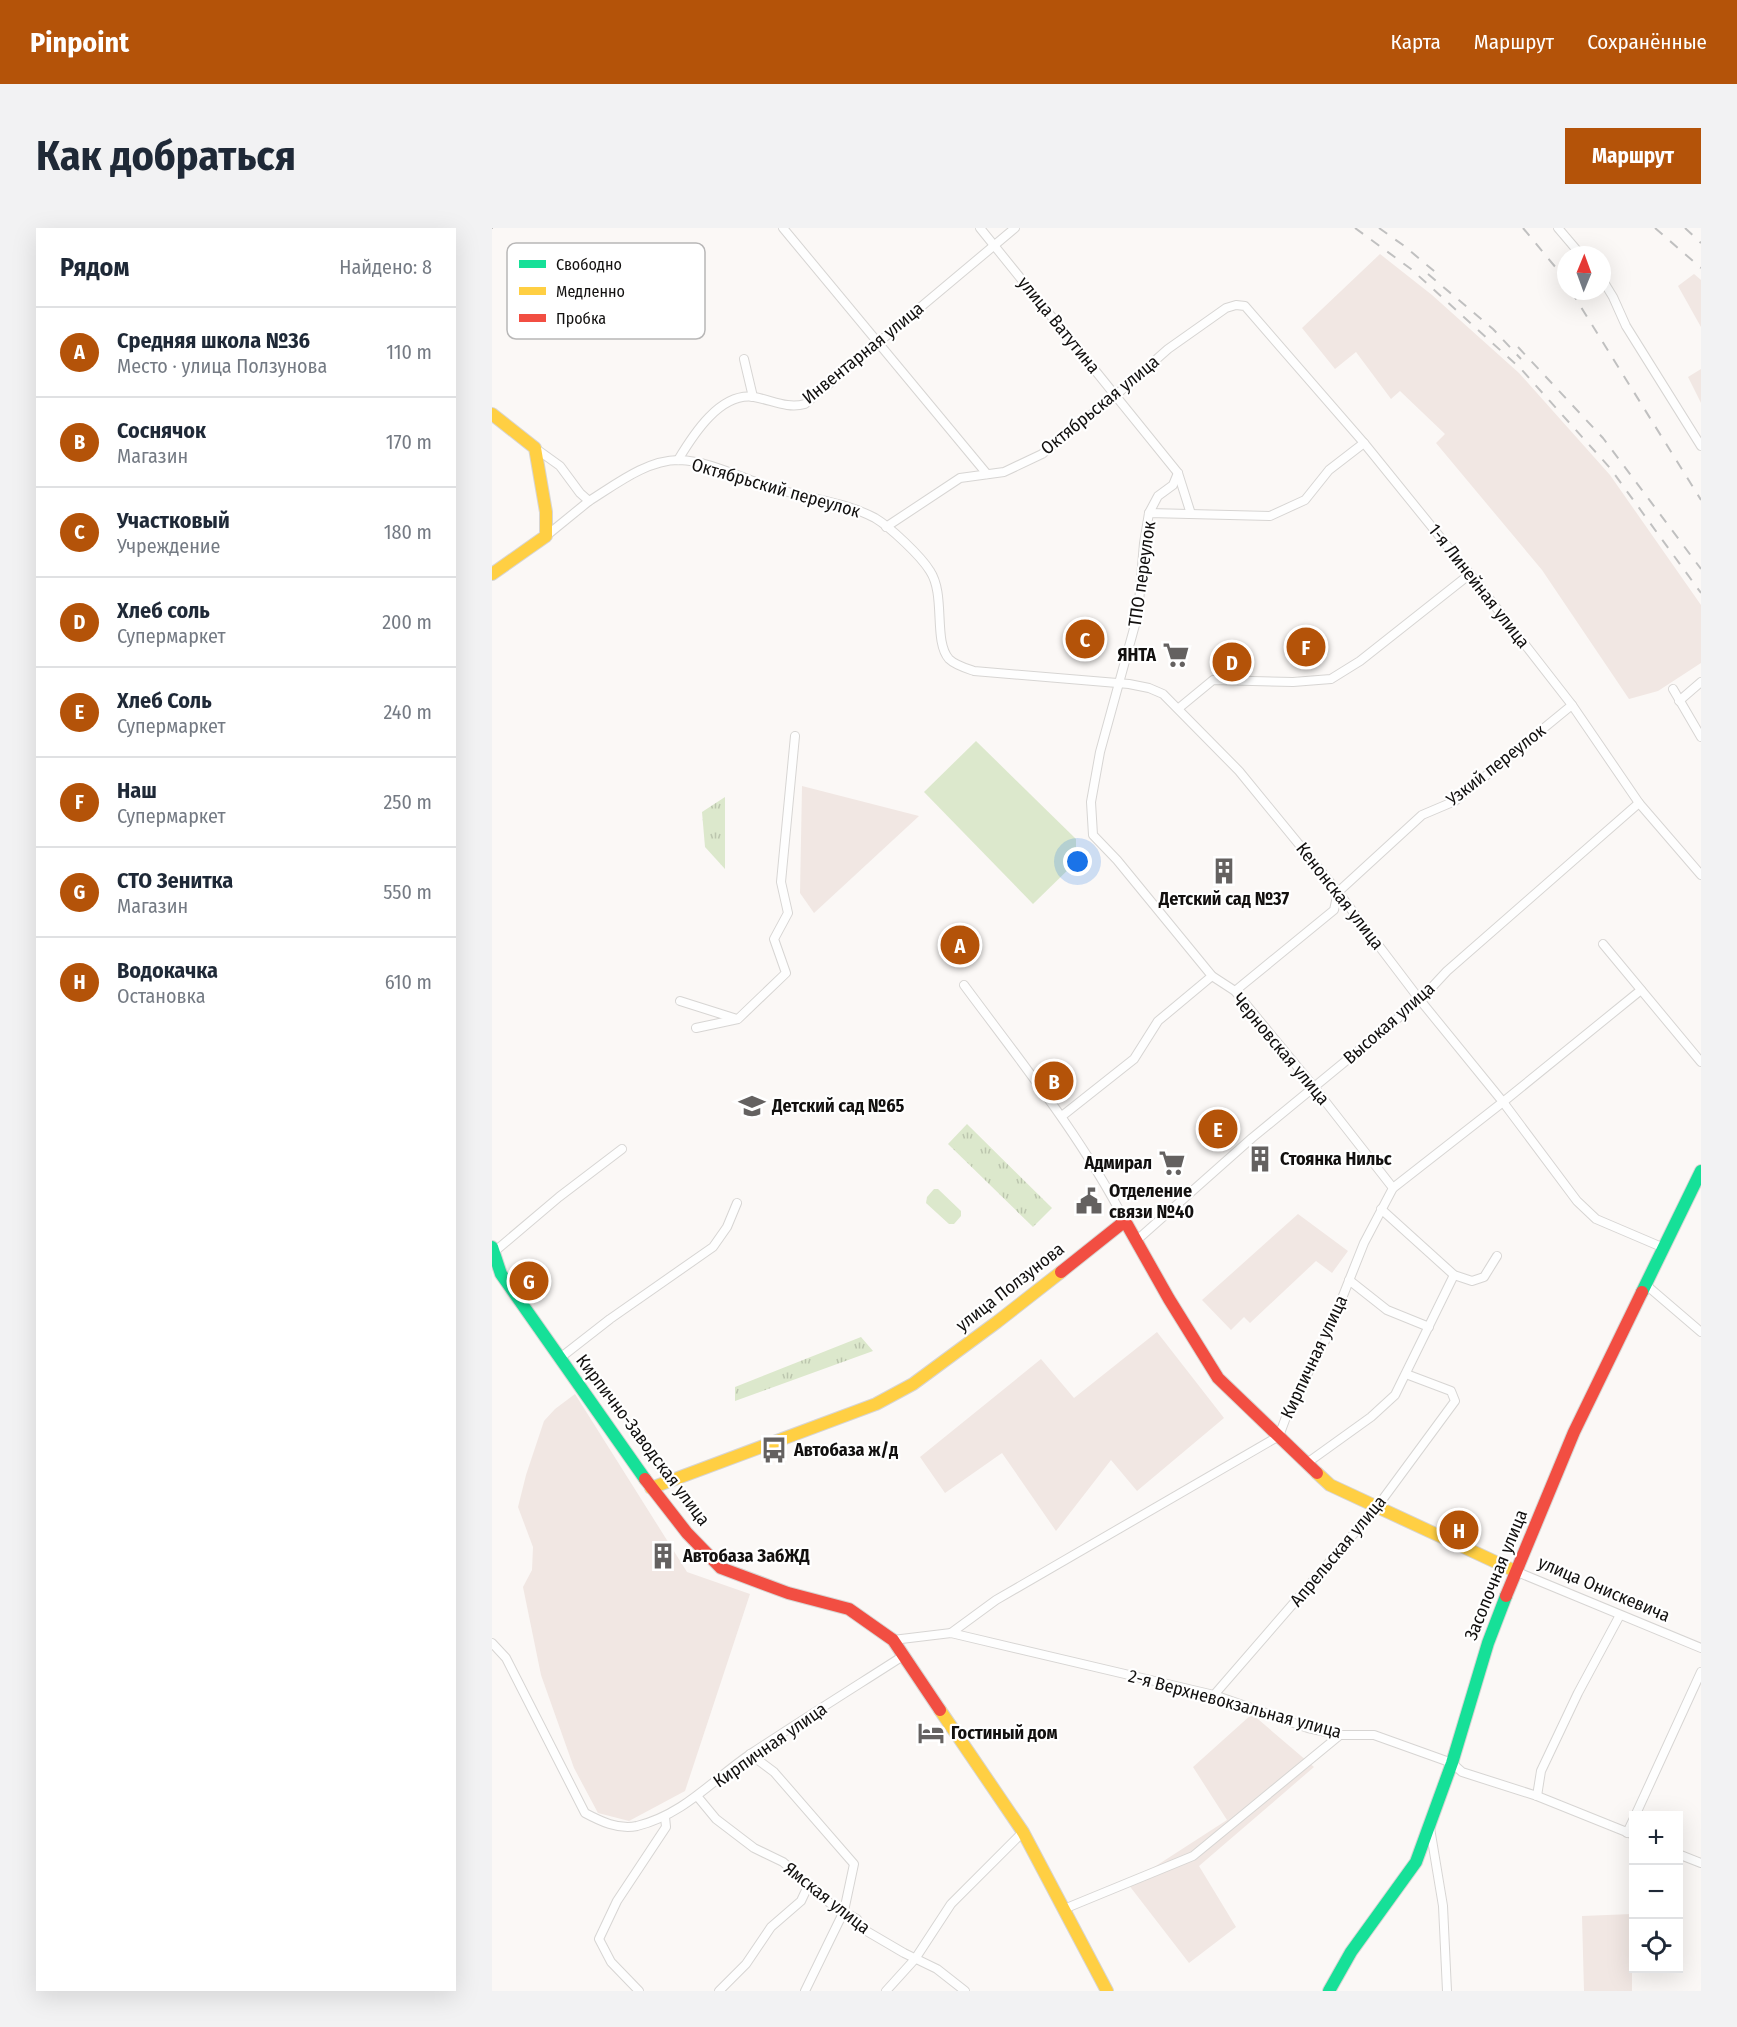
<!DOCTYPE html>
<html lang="ru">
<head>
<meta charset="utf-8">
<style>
  body { margin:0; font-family:"Fira Sans Condensed",sans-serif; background:#f2f2f3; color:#1f2937 }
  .controls { position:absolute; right:18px; bottom:18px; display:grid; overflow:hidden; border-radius:0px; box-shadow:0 6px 24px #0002 }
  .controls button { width:54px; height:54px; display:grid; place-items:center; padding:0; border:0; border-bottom:2px solid #e0e1e3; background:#fff; color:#1f2937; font:30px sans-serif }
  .compass { position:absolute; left:1065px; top:18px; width:54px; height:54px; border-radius:50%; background:#fff; box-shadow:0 6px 24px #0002; rotate:1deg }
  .you { position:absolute; left:586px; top:634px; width:21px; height:21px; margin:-15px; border:4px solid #fff; border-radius:50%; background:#1a73e8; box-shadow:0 0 0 9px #1a73e833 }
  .badge { display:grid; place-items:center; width:39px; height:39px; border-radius:50%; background:#b45309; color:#fff; font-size:20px; font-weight:700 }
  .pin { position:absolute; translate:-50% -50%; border:3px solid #fff; box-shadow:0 2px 6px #0006 }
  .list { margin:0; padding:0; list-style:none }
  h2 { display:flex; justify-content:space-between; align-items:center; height:78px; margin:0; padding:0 24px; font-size:26px }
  h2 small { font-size:20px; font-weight:400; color:#747a83 }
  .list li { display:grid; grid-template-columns:39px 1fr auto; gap:18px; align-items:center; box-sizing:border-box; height:90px; padding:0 24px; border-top:2px solid #e0e1e3 }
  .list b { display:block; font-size:22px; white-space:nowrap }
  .list p { margin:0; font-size:20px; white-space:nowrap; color:#747a83 }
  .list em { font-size:20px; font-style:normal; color:#747a83 }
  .icon { flex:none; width:33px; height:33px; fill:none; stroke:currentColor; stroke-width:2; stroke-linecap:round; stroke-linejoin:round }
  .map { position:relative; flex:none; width:1209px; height:1763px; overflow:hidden; border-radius:0px }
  header { display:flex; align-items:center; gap:36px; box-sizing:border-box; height:84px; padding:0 30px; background:#b45309; color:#fff }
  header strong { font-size:28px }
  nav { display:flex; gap:33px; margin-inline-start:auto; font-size:21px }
  .intro { display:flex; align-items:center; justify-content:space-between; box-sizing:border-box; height:144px; padding:0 36px }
  h1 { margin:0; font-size:42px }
  .button { padding:15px 27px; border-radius:0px; background:#b45309; color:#fff; font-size:21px; font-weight:700 }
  main { display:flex; gap:36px; padding:0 36px }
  aside { flex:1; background:#fff; border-radius:0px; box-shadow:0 6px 24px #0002 }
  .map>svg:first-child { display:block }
  .built { fill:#f1e7e3 }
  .grass { fill:url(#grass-tufts) }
  .garden { fill:#dce8cc }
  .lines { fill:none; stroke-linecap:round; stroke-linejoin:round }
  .street-casing { stroke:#d7d5d3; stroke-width:10 }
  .fast-casing { stroke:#d7d5d3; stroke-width:14 }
  .slow-casing { stroke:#d7d5d3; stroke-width:14 }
  .jam-casing { stroke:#d7d5d3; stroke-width:14 }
  .street { stroke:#fefefe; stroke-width:8 }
  .fast { stroke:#16e098; stroke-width:12 }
  .slow { stroke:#ffcf43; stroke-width:12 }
  .jam { stroke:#f24e42; stroke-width:12 }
  .rail { stroke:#c0c0c0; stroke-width:2; stroke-dasharray:10 10; stroke-linecap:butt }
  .labels { text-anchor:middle; stroke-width:4.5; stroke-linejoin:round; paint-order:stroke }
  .street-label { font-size:18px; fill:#12100f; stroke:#fff }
  .poi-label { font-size:18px; font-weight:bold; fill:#12100f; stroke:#fff; text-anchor:start }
  .key { fill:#fff; stroke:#b8b7b7; stroke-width:1.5 }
  .key-label { font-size:16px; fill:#12100f }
</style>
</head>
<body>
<header>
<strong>Pinpoint</strong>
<nav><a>Карта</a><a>Маршрут</a><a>Сохранённые</a></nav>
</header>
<div class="intro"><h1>Как добраться</h1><a class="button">Маршрут</a></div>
<main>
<aside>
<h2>Рядом<small>Найдено: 8</small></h2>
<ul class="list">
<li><span class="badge">A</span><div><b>Средняя школа №36</b><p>Место · улица Ползунова</p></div><em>110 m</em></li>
<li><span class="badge">B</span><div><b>Соснячок</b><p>Магазин</p></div><em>170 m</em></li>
<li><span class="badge">C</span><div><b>Участковый</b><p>Учреждение</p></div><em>180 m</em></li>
<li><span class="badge">D</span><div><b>Хлеб соль</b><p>Супермаркет</p></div><em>200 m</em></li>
<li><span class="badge">E</span><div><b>Хлеб Соль</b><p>Супермаркет</p></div><em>240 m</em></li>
<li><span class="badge">F</span><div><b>Наш</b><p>Супермаркет</p></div><em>250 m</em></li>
<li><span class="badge">G</span><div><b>СТО Зенитка</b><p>Магазин</p></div><em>550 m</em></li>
<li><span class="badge">H</span><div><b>Водокачка</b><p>Остановка</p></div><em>610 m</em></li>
</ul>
</aside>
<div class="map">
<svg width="1209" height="1763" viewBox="0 0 1209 1763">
  <defs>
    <pattern id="grass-tufts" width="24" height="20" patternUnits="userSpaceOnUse" patternTransform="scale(1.5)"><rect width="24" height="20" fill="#dce8cc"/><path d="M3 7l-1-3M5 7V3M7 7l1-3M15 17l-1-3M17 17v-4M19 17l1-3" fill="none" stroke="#bcc6ae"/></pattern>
  </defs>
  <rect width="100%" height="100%" fill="#fbf8f6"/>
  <g class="built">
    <polygon points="888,26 940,67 1027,145 1118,247 1209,377 1209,435 1166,463 1137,471 1050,342 944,215 953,206 908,163 899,171 864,124 843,141 810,100"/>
    <polygon points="1202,46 1209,52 1209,99 1186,58"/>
    <polygon points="1209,141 1209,175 1196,149"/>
    <polygon points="310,558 427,588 322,685 308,665"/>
    <polygon points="806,986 856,1023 840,1045 824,1033 758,1095 752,1089 739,1102 710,1072"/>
    <polygon points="665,1104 732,1190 645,1263 619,1232 564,1303 510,1225 453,1265 428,1229 549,1131 582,1170"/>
    <polygon points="83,1166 195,1344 258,1366 193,1563 137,1593 106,1585 82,1540 49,1447 31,1359 40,1342 41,1319 26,1279 34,1247 52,1193 63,1181"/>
    <polygon points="760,1486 822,1539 707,1638 744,1699 697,1735 636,1656 735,1592 701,1539"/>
    <polygon points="1140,1686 1140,1763 1092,1763 1090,1688"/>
  </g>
  <g class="grass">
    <polygon points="233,569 233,641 213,619 210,584"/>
    <polygon points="475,896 560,980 541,999 456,916"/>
    <polygon points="369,1109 381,1123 243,1173 243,1159"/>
  </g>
  <g class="garden">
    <polygon points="484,513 584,611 584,634 541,676 432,564"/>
    <polygon points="442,961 446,961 469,983 469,988 462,996 457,996 434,975 435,969"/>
  </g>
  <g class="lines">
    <g class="street-casing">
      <g id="street">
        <polyline points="291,0 495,246"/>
        <polyline points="488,0 686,245 699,286"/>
        <polyline points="1066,0 1089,27"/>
        <polyline points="1110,51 1121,69 1134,98 1209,218"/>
        <polyline points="252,131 261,169"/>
        <polyline points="872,215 837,242 813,272 778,288 657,285 652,315 646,386 608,524 599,574 601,607 625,632 720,748 743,763 822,859 901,960"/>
        <polyline points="43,220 68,238 88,265 97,273 54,308"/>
        <path d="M 186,232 C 201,207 228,164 262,169 C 280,172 295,181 313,176 L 523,0"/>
        <path d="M 97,273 C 123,257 154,232 187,232 C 218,233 249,250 278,259 C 312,270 351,273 383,290 C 398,299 429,328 438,343 C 454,367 441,413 457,431 C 463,437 473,440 482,443 L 637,456 L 657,460 L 671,466 L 747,543 L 846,664 L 928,772 L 1011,874 L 1085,973 L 1104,991 L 1172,1020"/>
        <polyline points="657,285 666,268 681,257 686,245"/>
        <polyline points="394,299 468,250 512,244 550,226 624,167 676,121 734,80 744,77 753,78 872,215 978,346 1080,477 1147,575 1209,647"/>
        <polyline points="1181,461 1209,509"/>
        <polyline points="1187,473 1209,454"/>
        <polyline points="687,480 721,452 801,454 839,451 868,433 978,346"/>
        <polyline points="1111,716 1209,834"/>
        <path d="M 472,757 C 529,834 589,908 633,993"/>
        <polyline points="743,763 842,682 846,664 930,587 963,573 1080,477"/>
        <polyline points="188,773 245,791"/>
        <polyline points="204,800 246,791 294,745 282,711 296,685 289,654 303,508"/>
        <polyline points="570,888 642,831 666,793 720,748"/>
        <polyline points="889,981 962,1047 980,1053 992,1049 1005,1028"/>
        <polyline points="645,1012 760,910 928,772 955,743 1147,575"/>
        <polyline points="2,1024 67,969 130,921"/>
        <polyline points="857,1052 895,1082 937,1099"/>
        <polyline points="1153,1056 1209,1104"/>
        <polyline points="68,1130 118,1091 221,1019 235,999 245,975"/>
        <polyline points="815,1235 879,1189 903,1167 962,1047"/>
        <polyline points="1023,1343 1209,1420"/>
        <polyline points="459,1405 504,1372 787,1208 797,1181 833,1113 872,1015 901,960 1011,874 1149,762"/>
        <polyline points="401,1412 459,1405 722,1467 816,1500 848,1507 882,1507 960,1535 970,1544 1045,1568 1142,1607"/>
        <path d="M 0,1415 L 14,1430 L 93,1585 C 108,1593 126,1602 145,1598 C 193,1586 221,1551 260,1525 C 310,1492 361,1460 411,1428"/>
        <polyline points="722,1467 885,1279 963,1173 959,1163 914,1146"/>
        <polyline points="258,1526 282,1544 362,1636 352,1683 313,1763"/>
        <polyline points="205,1568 224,1591 262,1620 291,1634 340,1677 365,1691 371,1701 412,1725 445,1741 473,1763"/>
        <polyline points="1045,1568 1049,1543 1086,1465 1128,1387"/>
        <polyline points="1143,1588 1209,1444"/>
        <polyline points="938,1600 951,1678 955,1763"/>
        <polyline points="1135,1605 1142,1590"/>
        <polyline points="1186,1626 1209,1635"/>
        <polyline points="572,1681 701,1628 848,1507"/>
        <polyline points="147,1763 119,1734 107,1711 125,1673 174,1599 173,1589"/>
        <polyline points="227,1763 254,1736 279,1699 309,1673 317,1656"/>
        <polyline points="394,1763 423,1731 459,1676 531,1604"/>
      </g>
    </g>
    <g class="fast-casing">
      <g id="fast">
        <polyline points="0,1019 9,1046 153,1251"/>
        <polyline points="1150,1064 1209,943"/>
        <polyline points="837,1763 859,1724 924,1634 960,1535 996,1415 1014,1368"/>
      </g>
    </g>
    <g class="slow-casing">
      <g id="slow">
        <polyline points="0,186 43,220 54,284 54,308 0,346"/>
        <polyline points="825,1245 838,1257 1023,1343"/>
        <polyline points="159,1260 384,1176 421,1156 505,1094 569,1044"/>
        <polyline points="448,1482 531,1604 615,1763"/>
      </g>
    </g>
    <g class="jam-casing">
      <g id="jam">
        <polyline points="569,1044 633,993 677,1071 726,1150 825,1245"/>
        <polyline points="153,1251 195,1305 229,1340 296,1365 357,1381 401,1412 448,1482"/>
        <polyline points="1014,1368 1082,1204 1150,1064"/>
      </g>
    </g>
    <use href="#street" class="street"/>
    <use href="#fast" class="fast"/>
    <use href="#slow" class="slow"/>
    <use href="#jam" class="jam"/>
    <g class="rail">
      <polyline points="863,0 919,41 1029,141 1118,240 1209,365"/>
      <polyline points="887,0 911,17 948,48"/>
      <polyline points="1031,0 1065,41 1074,55"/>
      <polyline points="1163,0 1209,40"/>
      <polyline points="1193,0 1209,15"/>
      <polyline points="0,1 0,0"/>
      <polyline points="936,46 1001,101 1029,131"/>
      <polyline points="1079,63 1209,272"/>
      <polyline points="1026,119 1111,210 1209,341"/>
    </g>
  </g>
  <defs>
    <g id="supermarket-bare" transform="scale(2.07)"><path d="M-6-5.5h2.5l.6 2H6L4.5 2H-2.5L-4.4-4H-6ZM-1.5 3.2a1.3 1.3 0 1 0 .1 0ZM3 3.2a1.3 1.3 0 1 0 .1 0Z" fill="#646160" stroke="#fff" stroke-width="2.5" paint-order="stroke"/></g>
    <g id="building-bare" transform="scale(2.07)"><path d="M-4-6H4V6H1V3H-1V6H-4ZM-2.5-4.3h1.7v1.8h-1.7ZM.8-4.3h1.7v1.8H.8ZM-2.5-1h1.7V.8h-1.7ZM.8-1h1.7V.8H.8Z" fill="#646160" stroke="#fff" stroke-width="2.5" paint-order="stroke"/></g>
    <g id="school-bare" transform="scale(2.07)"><path d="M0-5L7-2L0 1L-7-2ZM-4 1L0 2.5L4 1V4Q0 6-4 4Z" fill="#646160" stroke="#fff" stroke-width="2.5" paint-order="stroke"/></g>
    <g id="civic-bare" transform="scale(2.07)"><path d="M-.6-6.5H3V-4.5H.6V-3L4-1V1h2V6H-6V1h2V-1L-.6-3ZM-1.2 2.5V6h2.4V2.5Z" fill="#646160" stroke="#fff" stroke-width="2.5" paint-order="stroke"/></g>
    <g id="bus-bare" transform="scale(2.07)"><path d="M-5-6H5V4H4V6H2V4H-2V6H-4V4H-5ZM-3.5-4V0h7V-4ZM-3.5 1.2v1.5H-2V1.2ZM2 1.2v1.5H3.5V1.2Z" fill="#646160" stroke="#fff" stroke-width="2.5" paint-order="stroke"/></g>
    <g id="hotel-bare" transform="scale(2.07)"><path d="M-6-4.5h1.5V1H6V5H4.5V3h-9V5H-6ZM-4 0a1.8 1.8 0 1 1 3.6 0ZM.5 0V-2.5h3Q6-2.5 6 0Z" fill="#646160" stroke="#fff" stroke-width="2.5" paint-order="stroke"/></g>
  </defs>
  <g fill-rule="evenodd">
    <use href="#supermarket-bare" x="684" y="427"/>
    <use href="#building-bare" x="732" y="643"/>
    <use href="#school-bare" x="260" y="878"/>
    <use href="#building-bare" x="768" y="931"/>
    <use href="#supermarket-bare" x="680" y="935"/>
    <use href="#civic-bare" x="597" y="973"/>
    <use href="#bus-bare" x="282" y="1222"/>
    <use href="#building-bare" x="171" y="1328"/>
    <use href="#hotel-bare" x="439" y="1505"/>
  </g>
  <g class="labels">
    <g class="street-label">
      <text transform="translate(567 97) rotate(51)" y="6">улица Ватутина</text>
      <text transform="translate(371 125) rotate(-39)" y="6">Инвентарная улица</text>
      <text transform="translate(608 177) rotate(-39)" y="6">Октябрьская улица</text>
      <text transform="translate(284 260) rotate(16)" y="6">Октябрьский переулок</text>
      <text transform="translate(650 346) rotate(-82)" y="6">ТПО переулок</text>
      <text transform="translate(987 358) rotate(52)" y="6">1-я Линейная улица</text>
      <text transform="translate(1004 537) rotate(-38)" y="6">Узкий переулок</text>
      <text transform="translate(848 668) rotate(52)" y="6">Кенонская улица</text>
      <text transform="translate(897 795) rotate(-41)" y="6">Высокая улица</text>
      <text transform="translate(789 821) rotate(50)" y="6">Черновская улица</text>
      <text transform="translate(518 1059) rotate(-38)" y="6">улица Ползунова</text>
      <text transform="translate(822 1129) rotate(-65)" y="6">Кирпичная улица</text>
      <text transform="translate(151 1212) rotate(53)" y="6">Кирпично-Заводская улица</text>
      <text transform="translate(846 1323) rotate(-50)" y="6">Апрельская улица</text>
      <text transform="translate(1004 1347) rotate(-68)" y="6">Засопочная улица</text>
      <text transform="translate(1112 1361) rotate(23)" y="6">улица Онискевича</text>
      <text transform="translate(743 1476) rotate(15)" y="6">2-я Верхневокзальная улица</text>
      <text transform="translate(278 1517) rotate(-35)" y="6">Кирпичная улица</text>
      <text transform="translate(335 1670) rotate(38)" y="6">Ямская улица</text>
    </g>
    <g class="poi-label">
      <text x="664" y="433" text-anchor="end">ЯНТА</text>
      <text x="732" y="677" text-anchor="middle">Детский сад №37</text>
      <text x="280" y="884">Детский сад №65</text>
      <text x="788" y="937">Стоянка Нильс</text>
      <text x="660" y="941" text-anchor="end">Адмирал</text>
      <text x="617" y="969">Отделение<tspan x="617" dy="21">связи №40</tspan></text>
      <text x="302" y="1228">Автобаза ж/д</text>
      <text x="191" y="1334">Автобаза ЗабЖД</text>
      <text x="459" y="1511">Гостиный дом</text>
    </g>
  </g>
  <rect x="15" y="15" width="198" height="96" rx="9" class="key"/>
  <rect x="27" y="32" width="27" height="8" fill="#16e098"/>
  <rect x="27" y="59" width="27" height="8" fill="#ffcf43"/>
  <rect x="27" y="86" width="27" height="8" fill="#f24e42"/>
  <g class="key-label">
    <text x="64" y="42">Свободно</text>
    <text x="64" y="69">Медленно</text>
    <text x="64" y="96">Пробка</text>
  </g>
</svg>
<div class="controls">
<button>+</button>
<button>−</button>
<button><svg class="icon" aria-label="locate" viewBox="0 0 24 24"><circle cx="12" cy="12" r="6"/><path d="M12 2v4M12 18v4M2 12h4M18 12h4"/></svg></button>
</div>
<svg class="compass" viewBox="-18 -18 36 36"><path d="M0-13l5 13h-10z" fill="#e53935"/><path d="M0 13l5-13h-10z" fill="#747a83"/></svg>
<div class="you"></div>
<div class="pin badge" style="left:468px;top:717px">A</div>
<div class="pin badge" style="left:562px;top:853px">B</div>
<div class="pin badge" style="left:593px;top:411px">C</div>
<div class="pin badge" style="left:740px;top:434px">D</div>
<div class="pin badge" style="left:726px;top:901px">E</div>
<div class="pin badge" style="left:814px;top:419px">F</div>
<div class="pin badge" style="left:37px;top:1053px">G</div>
<div class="pin badge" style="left:967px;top:1302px">H</div>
</div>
</main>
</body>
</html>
